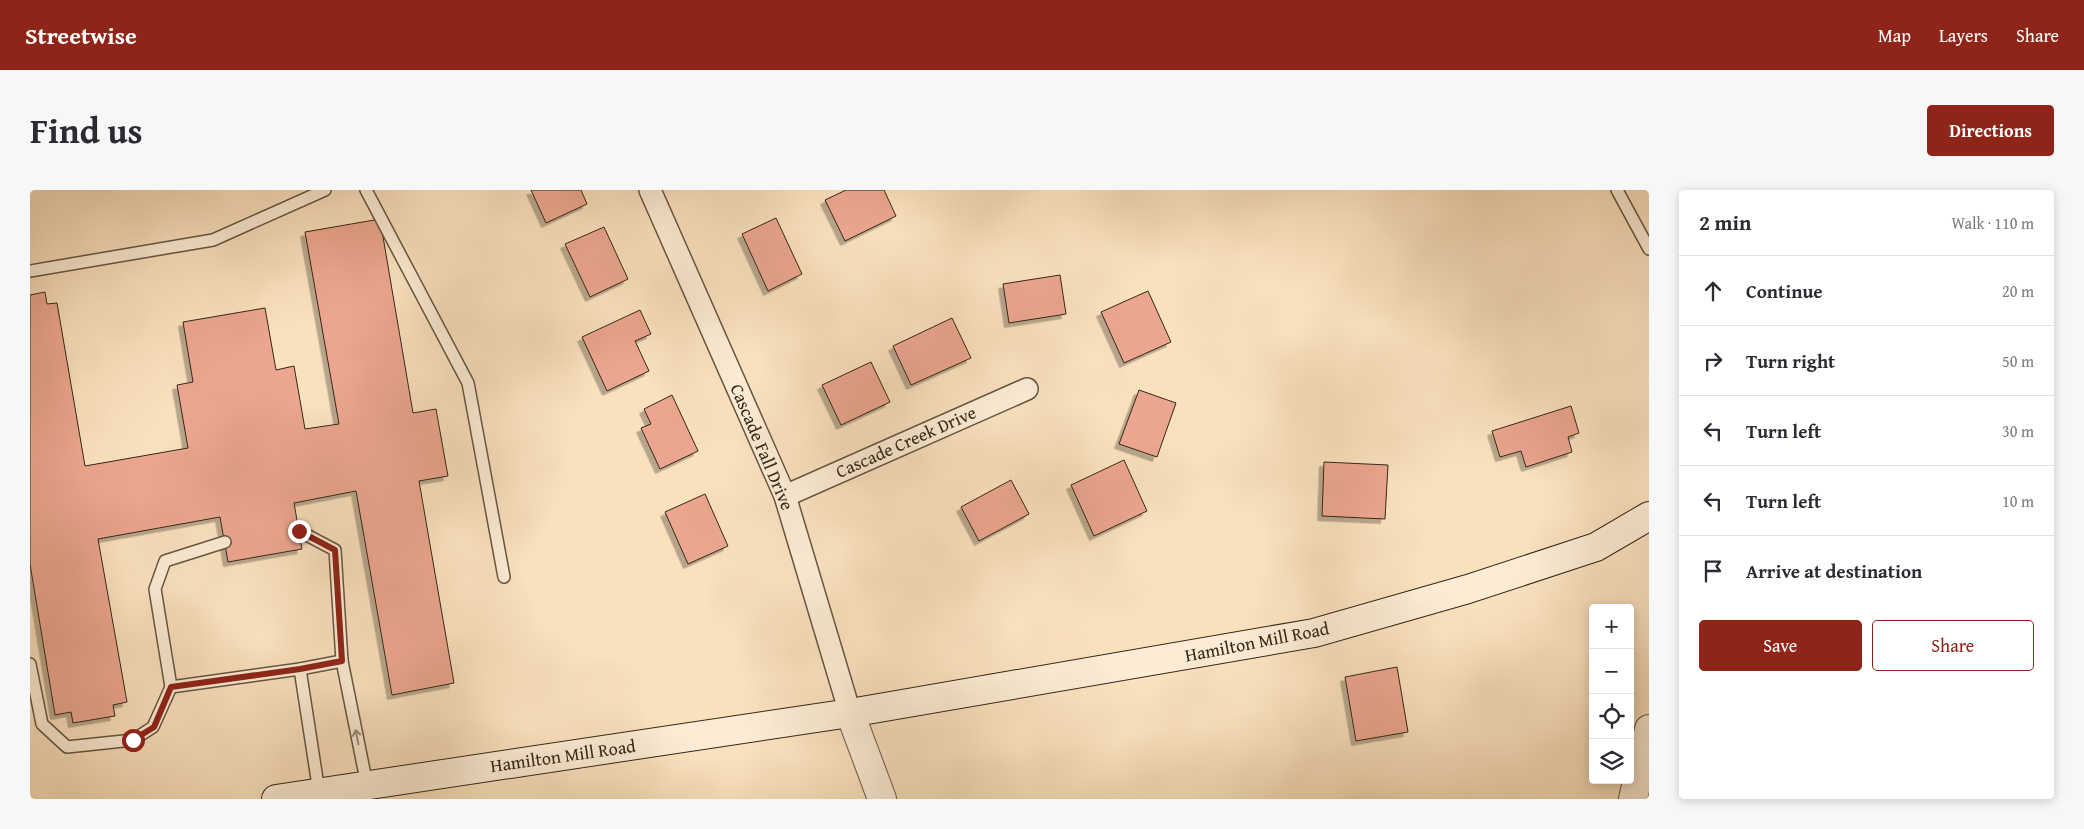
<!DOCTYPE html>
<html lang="en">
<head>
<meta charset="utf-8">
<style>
  body { margin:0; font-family:"Gentium Book Plus",serif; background:#f7f7f7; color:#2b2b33 }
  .controls { position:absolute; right:15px; bottom:15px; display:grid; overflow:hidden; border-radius:5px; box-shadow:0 2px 12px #0003 }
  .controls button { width:45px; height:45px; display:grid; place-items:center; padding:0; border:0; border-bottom:1px solid #e1e1e2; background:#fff; color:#2b2b33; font:25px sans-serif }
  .stop { position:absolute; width:15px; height:15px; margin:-11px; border:4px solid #8f2418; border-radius:50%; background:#fff }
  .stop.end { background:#8f2418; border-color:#fff; box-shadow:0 1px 5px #0008 }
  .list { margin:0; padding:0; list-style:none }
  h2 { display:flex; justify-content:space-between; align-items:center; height:65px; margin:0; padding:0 20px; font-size:21px }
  h2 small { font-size:16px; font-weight:400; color:#7c7c81 }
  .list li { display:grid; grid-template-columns:32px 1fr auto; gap:15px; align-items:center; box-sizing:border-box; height:70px; padding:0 20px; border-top:1px solid #e1e1e2 }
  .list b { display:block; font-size:19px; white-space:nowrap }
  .list em { font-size:16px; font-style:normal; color:#7c7c81 }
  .actions { display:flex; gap:10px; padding:15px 20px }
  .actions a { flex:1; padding:11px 0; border:1px solid #8f2418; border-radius:5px; text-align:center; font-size:18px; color:#8f2418 }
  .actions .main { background:#8f2418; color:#fff }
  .icon { flex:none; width:28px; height:28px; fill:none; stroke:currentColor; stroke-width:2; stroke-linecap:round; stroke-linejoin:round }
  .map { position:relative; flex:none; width:1619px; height:609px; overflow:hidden; border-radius:5px }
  header { display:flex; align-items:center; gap:30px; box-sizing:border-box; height:70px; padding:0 25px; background:#8f2418; color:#fff }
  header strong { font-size:24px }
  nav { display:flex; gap:28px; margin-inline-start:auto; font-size:18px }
  .intro { display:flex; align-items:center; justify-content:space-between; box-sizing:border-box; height:120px; padding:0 30px }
  h1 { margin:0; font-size:35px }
  .button { padding:12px 22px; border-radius:5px; background:#8f2418; color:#fff; font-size:18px; font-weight:700 }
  main { display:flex; gap:30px; padding:0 30px }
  aside { flex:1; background:#fff; border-radius:5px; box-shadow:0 2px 12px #0003 }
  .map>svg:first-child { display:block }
  .building { fill:#eca68f; stroke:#332719; filter:url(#shadow) }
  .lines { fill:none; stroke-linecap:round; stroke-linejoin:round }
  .service-casing { stroke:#655642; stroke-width:14 }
  .minor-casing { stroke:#655642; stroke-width:24 }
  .tertiary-casing { stroke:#655642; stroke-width:30 }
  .secondary-casing { stroke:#332719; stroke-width:30 }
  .service { stroke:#fcecd5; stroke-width:11 }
  .minor { stroke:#fcecd5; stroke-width:21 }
  .tertiary { stroke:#fcecd5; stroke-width:28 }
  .secondary { stroke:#fcecd5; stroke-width:28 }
  .oneway { stroke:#988a77 }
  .route { stroke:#8f2418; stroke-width:6 }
  .labels { text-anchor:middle; stroke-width:4; stroke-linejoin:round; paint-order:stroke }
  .street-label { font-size:18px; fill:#332719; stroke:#fcecd5 }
</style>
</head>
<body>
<header>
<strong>Streetwise</strong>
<nav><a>Map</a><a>Layers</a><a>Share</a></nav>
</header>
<div class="intro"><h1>Find us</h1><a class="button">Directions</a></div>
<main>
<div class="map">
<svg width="1619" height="609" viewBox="0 0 1619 609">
  <defs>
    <filter id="shadow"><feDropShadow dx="-4.5" dy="4.5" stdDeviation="0" flood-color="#0004"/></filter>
  </defs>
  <rect width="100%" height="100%" fill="#fae1be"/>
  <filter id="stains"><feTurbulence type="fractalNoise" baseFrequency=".004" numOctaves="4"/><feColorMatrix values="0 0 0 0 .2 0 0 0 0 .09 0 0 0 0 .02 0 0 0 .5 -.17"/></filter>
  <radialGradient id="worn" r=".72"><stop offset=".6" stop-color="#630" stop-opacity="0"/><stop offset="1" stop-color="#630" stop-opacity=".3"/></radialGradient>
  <g class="building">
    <polygon points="501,0 551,0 557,14 516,33"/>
    <polygon points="816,0 854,0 866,26 815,51 795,10"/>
    <polygon points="746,28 772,84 738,101 712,44"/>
    <polygon points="350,29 383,223 406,219 418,286 389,291 424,493 362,505 326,301 264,313 272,359 198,372 190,327 68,349 97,512 83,515 85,526 43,533 41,522 25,525 0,374 0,105 15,102 17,114 27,113 55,276 158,258 147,195 163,192 153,132 235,118 246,180 264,176 275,239 309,234 275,42"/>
    <polygon points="574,37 598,89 560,107 535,54"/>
    <polygon points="1030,85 1036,124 979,133 973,94"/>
    <polygon points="1118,101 1141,152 1094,173 1071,122"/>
    <polygon points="610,120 621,144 605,151 619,181 577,201 552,147"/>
    <polygon points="922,128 941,168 881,195 863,156"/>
    <polygon points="841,172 860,212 811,235 792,195"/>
    <polygon points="1109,200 1146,213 1127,267 1089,254"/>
    <polygon points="642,205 668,261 630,279 611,238 621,234 614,219"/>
    <polygon points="1541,216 1549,243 1538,247 1542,262 1496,277 1491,261 1470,267 1462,241"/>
    <polygon points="1094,270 1117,321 1064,346 1041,295"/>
    <polygon points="1294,272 1358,275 1355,329 1292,326"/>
    <polygon points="981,290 999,324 949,351 931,317"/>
    <polygon points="675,304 698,356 658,374 635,322"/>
    <polygon points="1367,477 1378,542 1326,551 1315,487"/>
  </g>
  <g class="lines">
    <g class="service-casing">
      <g id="service">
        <polyline points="336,0 438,193 474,387"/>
        <polyline points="1587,0 1619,59"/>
        <polyline points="0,81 183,50 295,0"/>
        <polyline points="269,341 305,360 312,471 337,595"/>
        <polyline points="0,474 12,534 37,557 103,550 123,537 141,497 270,479 312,471"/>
        <polyline points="270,479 289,602"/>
        <polyline points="141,497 125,399 135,371 195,352"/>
      </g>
    </g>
    <g class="minor-casing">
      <g id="minor">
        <polyline points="620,0 755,306 820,523"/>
        <polyline points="755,306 997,199"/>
      </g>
    </g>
    <g class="tertiary-casing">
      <g id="tertiary">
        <polyline points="820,523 852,609"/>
        <polyline points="1603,609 1619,539"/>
      </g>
    </g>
    <g class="secondary-casing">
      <polyline id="secondary" points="246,609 820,523 1284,443 1438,399 1566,357 1619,326"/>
    </g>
    <use href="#service" class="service"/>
    <use href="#minor" class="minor"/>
    <use href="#tertiary" class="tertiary"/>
    <use href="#secondary" class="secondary"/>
  </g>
  <defs><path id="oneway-shaft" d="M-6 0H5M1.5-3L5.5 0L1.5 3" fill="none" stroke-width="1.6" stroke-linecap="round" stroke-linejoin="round" transform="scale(1.25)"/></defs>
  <use class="oneway" href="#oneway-shaft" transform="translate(327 547) rotate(-101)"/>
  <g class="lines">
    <polyline class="route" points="103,550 124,537 141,497 270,479 312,471 305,360 269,341"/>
  </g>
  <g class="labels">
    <g class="street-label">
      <text transform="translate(876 252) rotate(-24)" y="6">Cascade Creek Drive</text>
      <text transform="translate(732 257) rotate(67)" y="6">Cascade Fall Drive</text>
      <text transform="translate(1227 452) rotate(-11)" y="6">Hamilton Mill Road</text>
      <text transform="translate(533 566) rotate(-8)" y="6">Hamilton Mill Road</text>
    </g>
  </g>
  <rect width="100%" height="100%" filter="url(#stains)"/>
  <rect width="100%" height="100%" fill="url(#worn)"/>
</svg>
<div class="controls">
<button>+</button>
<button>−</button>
<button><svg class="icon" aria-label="locate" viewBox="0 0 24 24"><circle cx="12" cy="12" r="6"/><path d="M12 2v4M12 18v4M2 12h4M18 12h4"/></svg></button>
<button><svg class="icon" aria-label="layers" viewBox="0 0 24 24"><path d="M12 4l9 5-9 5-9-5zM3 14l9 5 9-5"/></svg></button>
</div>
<div class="stop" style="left:103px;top:550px"></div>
<div class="stop end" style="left:269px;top:341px"></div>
</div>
<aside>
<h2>2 min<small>Walk · 110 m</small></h2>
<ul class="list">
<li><svg class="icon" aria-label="ahead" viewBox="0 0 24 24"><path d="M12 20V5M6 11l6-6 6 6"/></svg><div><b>Continue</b></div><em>20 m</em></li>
<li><svg class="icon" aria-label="right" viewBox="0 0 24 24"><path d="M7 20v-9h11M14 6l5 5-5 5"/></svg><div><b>Turn right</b></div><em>50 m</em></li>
<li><svg class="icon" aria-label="left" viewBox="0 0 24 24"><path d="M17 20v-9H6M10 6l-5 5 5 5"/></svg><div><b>Turn left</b></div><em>30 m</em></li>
<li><svg class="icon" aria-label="left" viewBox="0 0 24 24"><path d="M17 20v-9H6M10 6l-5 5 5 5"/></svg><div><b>Turn left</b></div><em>10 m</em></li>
<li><svg class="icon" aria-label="arrive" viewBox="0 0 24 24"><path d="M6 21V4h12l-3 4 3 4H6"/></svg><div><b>Arrive at destination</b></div></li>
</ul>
<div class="actions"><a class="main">Save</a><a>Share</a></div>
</aside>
</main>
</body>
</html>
